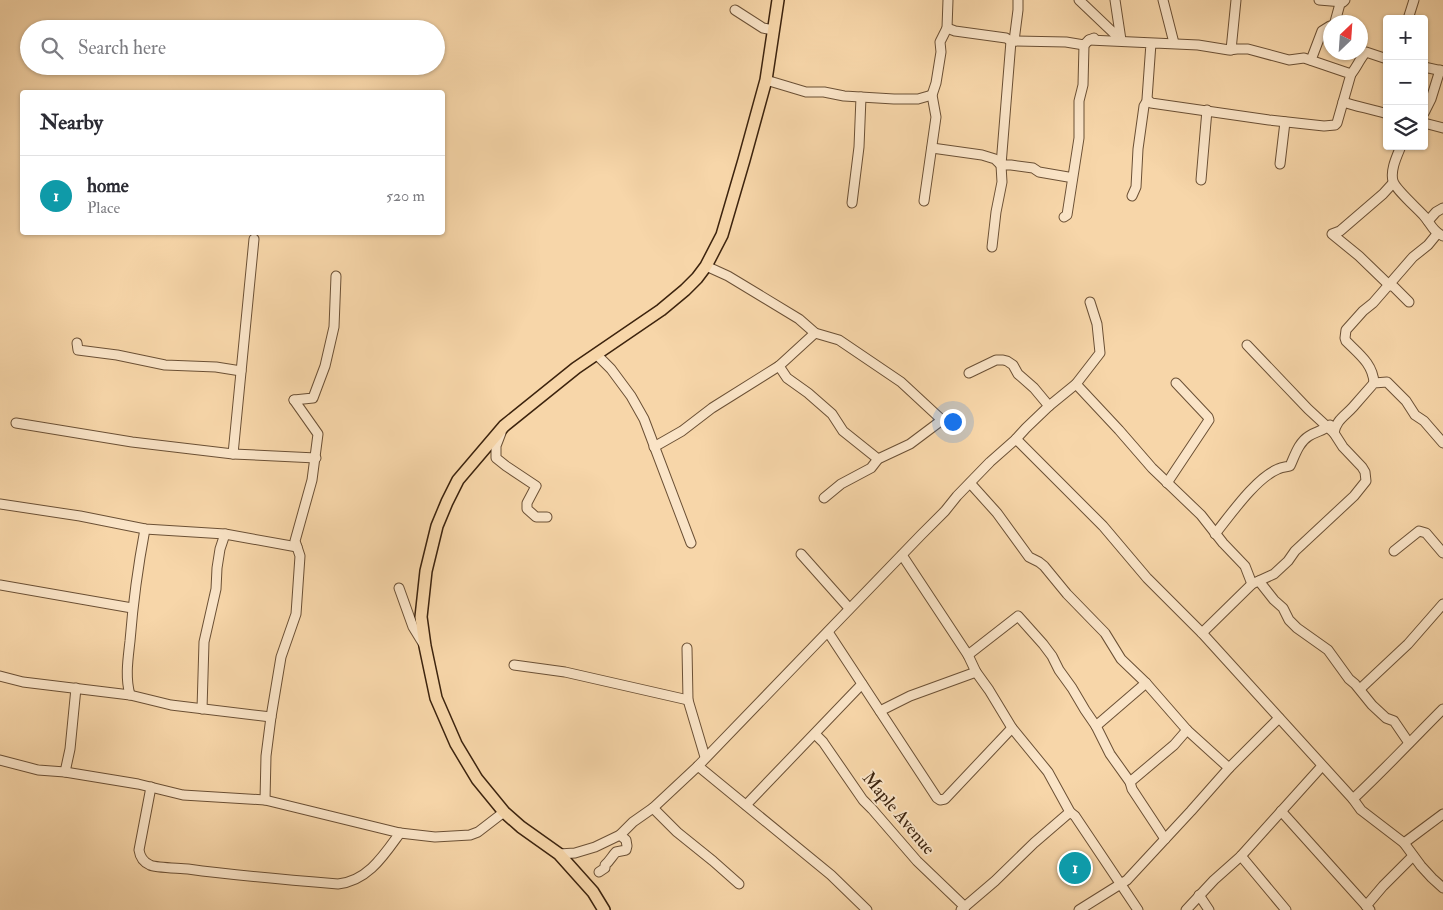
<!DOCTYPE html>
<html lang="en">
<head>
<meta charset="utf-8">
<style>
  body { margin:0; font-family:"IM FELL Double Pica",serif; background:#f2f2f3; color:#2b2b33 }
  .controls { position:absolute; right:15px; top:15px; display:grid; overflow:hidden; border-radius:5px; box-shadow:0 1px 4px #0004 }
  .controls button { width:45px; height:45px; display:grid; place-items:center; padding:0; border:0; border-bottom:1px solid #e1e1e2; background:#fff; color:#2b2b33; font:25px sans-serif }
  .compass { position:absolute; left:1323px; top:15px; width:45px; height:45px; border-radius:50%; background:#fff; box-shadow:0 1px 4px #0004; rotate:25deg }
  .you { position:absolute; left:952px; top:421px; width:18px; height:18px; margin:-12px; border:4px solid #fff; border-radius:50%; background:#1a73e8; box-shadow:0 0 0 8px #1a73e833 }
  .badge { display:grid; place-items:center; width:32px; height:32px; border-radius:50%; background:#8f2418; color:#fff; font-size:16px; font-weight:700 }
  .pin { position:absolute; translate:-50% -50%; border:2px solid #fff; box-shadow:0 1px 5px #0006 }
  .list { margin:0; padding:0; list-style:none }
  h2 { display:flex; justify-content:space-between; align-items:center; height:65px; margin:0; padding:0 20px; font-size:21px }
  h2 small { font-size:16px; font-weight:400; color:#7c7c81 }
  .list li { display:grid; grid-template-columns:32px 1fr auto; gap:15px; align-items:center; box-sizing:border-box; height:80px; padding:0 20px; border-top:1px solid #e1e1e2 }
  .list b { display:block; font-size:19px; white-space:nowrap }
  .list p { margin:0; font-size:16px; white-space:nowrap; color:#7c7c81 }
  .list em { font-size:16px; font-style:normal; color:#7c7c81 }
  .icon { flex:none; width:28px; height:28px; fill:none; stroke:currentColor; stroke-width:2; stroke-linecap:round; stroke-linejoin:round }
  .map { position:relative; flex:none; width:1443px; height:910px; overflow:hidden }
  .search { position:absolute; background:#fff; box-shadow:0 1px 4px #0004; left:20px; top:20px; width:425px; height:55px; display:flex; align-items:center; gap:12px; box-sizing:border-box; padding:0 18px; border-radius:28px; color:#7c7c81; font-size:19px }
  .panel { position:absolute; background:#fff; box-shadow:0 1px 4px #0004; left:20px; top:90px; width:425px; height:145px; border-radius:5px }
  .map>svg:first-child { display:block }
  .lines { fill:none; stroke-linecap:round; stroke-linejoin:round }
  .minor-casing { stroke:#6b5035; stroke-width:11 }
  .major-casing { stroke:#3c230e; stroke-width:14 }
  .minor { stroke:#fae4c7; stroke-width:9 }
  .major { stroke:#f7d6a9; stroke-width:11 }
  .labels { text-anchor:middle; stroke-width:4; stroke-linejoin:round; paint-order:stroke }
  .street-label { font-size:18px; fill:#3c230e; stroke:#fae4c7 }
</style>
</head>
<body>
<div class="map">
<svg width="1443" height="910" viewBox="0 0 1443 910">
  <rect width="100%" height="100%" fill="#f7d6a9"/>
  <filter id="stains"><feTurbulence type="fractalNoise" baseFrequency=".004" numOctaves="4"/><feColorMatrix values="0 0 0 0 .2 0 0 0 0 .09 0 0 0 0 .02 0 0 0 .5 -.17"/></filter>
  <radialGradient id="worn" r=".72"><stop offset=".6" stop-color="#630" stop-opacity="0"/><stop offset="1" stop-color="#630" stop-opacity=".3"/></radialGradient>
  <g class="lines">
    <g class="minor-casing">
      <g id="minor">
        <polyline points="1079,0 1121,40 1115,0"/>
        <polyline points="1163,0 1174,43"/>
        <polyline points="1319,0 1343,2 1345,0"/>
        <polyline points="735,10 763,28 773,30"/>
        <polyline points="1408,19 1414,0"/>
        <polyline points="1335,22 1341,0"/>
        <polyline points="947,28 955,31 1006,38 1011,41 1066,42 1084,45 1089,40 1094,38"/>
        <polyline points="1089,40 1198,45 1229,50 1237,49 1248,49 1289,60 1304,58 1351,74 1337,123 1335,125 1324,126 1269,120 1151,103 1147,99 1151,43"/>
        <polyline points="1014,41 1018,10 1018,0"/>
        <polyline points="1231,50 1236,0"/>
        <polyline points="1311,60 1322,31 1330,26"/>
        <polyline points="1424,67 1443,71"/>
        <path d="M 1351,74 C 1357,67 1360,58 1366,52 L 1387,59"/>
        <polyline points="766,80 806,92 824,92 844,96 894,99 918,99 932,95"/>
        <path d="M 1343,102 C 1358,107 1372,109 1387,114"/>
        <polyline points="1424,113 1431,99 1440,70"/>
        <polyline points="1424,123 1443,128"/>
        <path d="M 1401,146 C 1397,156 1390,170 1393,181 C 1395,189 1418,209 1424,216 C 1431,224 1433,232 1443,236"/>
        <polyline points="932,148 982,155 995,159 1001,165 1011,165 1033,168 1039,172 1068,177"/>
        <polyline points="1280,164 1285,122"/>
        <polyline points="1201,180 1207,110"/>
        <polyline points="1393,183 1383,194 1340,231 1332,234 1359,256 1389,285 1394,287 1409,302"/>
        <polyline points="1132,196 1136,187 1138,149 1144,106 1147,101"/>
        <polyline points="924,201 936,117 932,95 936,83 941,52 940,42 947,28 948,0"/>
        <polyline points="852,203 859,147 861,97"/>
        <polyline points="1064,217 1067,215 1079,138 1079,101 1083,85 1084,45"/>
        <polyline points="1428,221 1436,212 1443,208"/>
        <polyline points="992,247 996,212 1002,182 1001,165 1011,41"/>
        <polyline points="706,266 728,276 799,319 815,333 839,340 901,382 942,420 910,444 878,459 871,468 841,484 824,498"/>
        <polyline points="77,343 78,350 117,355 165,365 216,367 241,371"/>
        <polyline points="596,354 611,369 631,396 644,419 691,543"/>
        <polyline points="779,366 787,378 808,393 832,414 843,431 878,459"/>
        <polyline points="969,373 996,360 1003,360 1007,361 1013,365 1018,374 1034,388 1049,406"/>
        <path d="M 1374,383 C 1373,364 1359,354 1346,341 L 1345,338 L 1346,330 L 1363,311 L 1373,303 L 1413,257 L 1428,245 L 1437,234"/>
        <polyline points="1076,384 1119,430 1152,468 1201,515 1223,543 1245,566 1252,584"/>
        <polyline points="294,400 313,398 325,366 334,327 336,276"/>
        <polyline points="16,423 132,442 233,454 316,458"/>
        <polyline points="501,433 496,446 496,458 506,466 536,486 527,503 527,509 536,517 547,517"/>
        <path d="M 1334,433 C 1336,420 1345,416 1353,407 C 1360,399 1367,391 1374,383 L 1387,382 L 1406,401 L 1415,415 L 1424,421 L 1443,443"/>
        <polyline points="1016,439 1103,526 1147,578 1202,633 1353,799 1361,810 1404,843 1421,866 1432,878 1443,888"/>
        <polyline points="654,447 682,431 712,408 779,366 815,333"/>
        <polyline points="233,454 254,239"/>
        <polyline points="970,483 997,513 1029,557 1039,562 1044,566 1067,594 1105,633 1121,659 1146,683 1187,730 1229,768"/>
        <polyline points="1167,483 1209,420 1208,417 1176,383"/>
        <polyline points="0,504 80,516 145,529 225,534 297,547"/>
        <path d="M 1215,534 C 1231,514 1256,478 1278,469 C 1282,467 1286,467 1290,466 C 1295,455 1299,442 1309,436 C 1317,431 1323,431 1330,425"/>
        <polyline points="1394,551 1419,531 1426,533 1443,553"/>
        <polyline points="801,554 849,608"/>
        <polyline points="902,555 968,655 976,672 989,690 1012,728 1048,772 1070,812 1075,816 1138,910"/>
        <polyline points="1259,581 1274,600 1283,608 1289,620 1297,628 1328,650 1349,679 1355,684 1372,705 1386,718 1394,721 1409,743"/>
        <polyline points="0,585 132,608"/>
        <polyline points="399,588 413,627 424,645"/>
        <polyline points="828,632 937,798 940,800 945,799 1012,728"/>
        <polyline points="1202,633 1252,584 1274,574 1288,561 1295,551 1354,496 1366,481 1365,472 1362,467 1343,447 1334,433 1308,409 1247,345"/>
        <polyline points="687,648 688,700 705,757"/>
        <polyline points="968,655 1018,616 1043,644 1052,656 1059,670 1072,688 1085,710 1096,726 1110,754 1130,782 1132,789 1165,839"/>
        <polyline points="514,665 565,672 688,700"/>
        <polyline points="0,676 23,682 130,695 171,705 271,717"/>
        <polyline points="1360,689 1408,644 1443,604"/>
        <path d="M 130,695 C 125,677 128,659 130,641 C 133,603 138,566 145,529"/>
        <polyline points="202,709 204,642 216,589 217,568 220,549 225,534"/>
        <polyline points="880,711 910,696 976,672"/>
        <polyline points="1096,726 1146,683"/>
        <polyline points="815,734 823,742 863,800 872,809 917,861 965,907"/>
        <polyline points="0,760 38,770 65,772 138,784 183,795 265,800 400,833 435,837 470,835 478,832 504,812"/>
        <polyline points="698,766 831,875 867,910"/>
        <polyline points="65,772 70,749 76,688"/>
        <polyline points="1130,782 1174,745 1187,730"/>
        <path d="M 151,787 L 139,850 C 140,857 143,862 150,865 C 156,868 179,868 188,869 C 238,876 288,880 338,884 C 368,881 384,855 400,833"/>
        <path d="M 1353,799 C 1384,770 1413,739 1443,709"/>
        <polyline points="265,800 266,756 271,717 281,657 296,614 300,556 295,541 312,480 318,434 294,400"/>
        <polyline points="746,805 862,684"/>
        <polyline points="653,808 677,832 713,861 739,884"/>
        <polyline points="1281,811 1370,910"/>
        <polyline points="1404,843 1443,814"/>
        <polyline points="559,854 575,853 595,847 620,835 633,822 653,808 698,766 921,535 945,511 957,496 990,462 1016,439 1026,428 1049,406 1076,384 1100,353 1097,324 1090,302"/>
        <polyline points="1241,856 1286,910"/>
        <path d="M 599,872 L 605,868 L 605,865 C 610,861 612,856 616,852 L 626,850 L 627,846 L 626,840 L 620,835"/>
        <polyline points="1199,895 1209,910"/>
        <polyline points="1366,906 1383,886 1413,856"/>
        <polyline points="961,910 995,881 1034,843 1070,812"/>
        <polyline points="1079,910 1127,880 1191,811 1229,768 1279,718"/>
        <polyline points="1186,910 1214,880 1241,856 1322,766"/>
      </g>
    </g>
    <g class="major-casing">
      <polyline id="major" points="604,910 593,892 559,854 521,827 504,812 477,779 456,744 436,698 425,646 421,617 426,571 437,526 447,502 458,480 504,426 576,368 661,310 685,290 697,278 706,266 722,235 744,160 766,80 778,0"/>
    </g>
    <use href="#minor" class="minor"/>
    <use href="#major" class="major"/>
  </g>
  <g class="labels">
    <g class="street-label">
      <text transform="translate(899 813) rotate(50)" y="6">Maple Avenue</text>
    </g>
  </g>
  <rect width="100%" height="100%" filter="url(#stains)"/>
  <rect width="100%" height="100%" fill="url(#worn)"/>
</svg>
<div class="controls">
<button>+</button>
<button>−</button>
<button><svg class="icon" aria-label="layers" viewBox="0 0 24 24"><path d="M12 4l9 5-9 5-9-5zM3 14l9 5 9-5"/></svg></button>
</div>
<svg class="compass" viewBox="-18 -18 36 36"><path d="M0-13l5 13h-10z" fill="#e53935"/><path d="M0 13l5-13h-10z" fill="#7c7c81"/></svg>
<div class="you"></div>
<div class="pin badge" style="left:1075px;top:868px;background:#0f9aa8">1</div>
<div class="search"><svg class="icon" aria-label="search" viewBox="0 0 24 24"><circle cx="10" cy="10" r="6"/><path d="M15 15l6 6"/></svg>Search here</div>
<section class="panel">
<h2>Nearby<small></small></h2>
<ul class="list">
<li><span class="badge" style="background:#0f9aa8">1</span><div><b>home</b><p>Place</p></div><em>520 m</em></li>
</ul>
</section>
</div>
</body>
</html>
